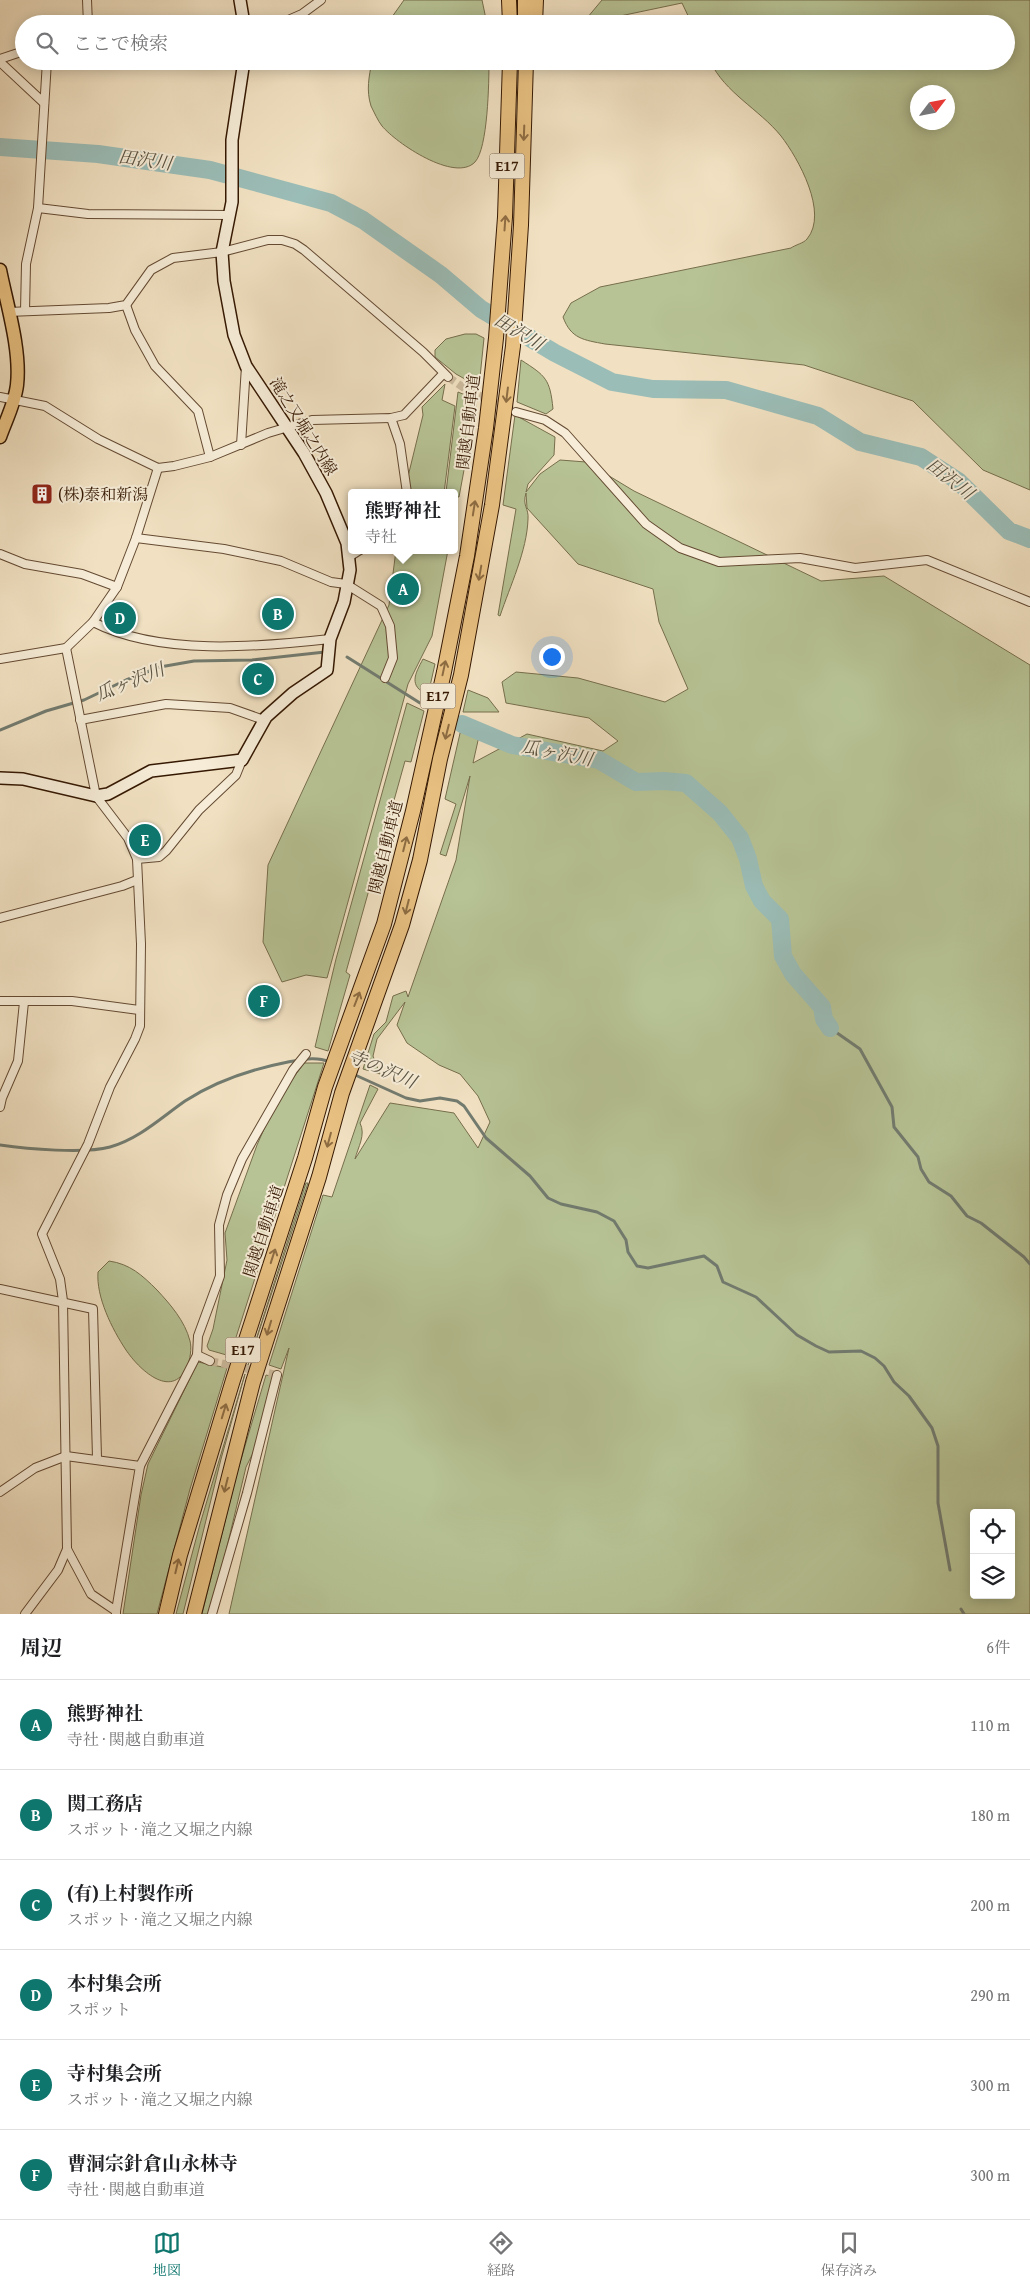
<!DOCTYPE html>
<html lang="ja">
<head>
<meta charset="utf-8">
<style>
  body { margin:0; font-family:"Gentium Book Plus","Noto Serif JP",serif; background:#f6f6f6; color:#202124 }
  .controls { position:absolute; right:15px; bottom:15px; display:grid; overflow:hidden; border-radius:5px; box-shadow:0 2px 12px #0003 }
  .controls button { width:45px; height:45px; display:grid; place-items:center; padding:0; border:0; border-bottom:1px solid #e0e0e0; background:#fff; color:#202124; font:25px sans-serif }
  .compass { position:absolute; left:910px; top:85px; width:45px; height:45px; border-radius:50%; background:#fff; box-shadow:0 2px 12px #0003; rotate:58deg }
  .you { position:absolute; left:551px; top:656px; width:18px; height:18px; margin:-12px; border:4px solid #fff; border-radius:50%; background:#1a73e8; box-shadow:0 0 0 8px #1a73e833 }
  .badge { display:grid; place-items:center; width:32px; height:32px; border-radius:50%; background:#0f766e; color:#fff; font-size:16px; font-weight:700 }
  .pin { position:absolute; translate:-50% -50%; border:2px solid #fff; box-shadow:0 1px 5px #0006 }
  .popup { position:absolute; left:348px; top:489px; width:110px; height:65px; box-sizing:border-box; display:grid; place-content:center; border-radius:5px; background:#fff; filter:drop-shadow(0 1px 4px #0005); font-size:16px; white-space:nowrap; color:#757577 }
  .popup b { font-size:19px; color:#202124 }
  .popup::after { content:''; position:absolute; left:50%; top:100%; margin-left:-10px; border:10px solid transparent; border-top-color:#fff }
  .list { margin:0; padding:0; list-style:none }
  h2 { display:flex; justify-content:space-between; align-items:center; height:65px; margin:0; padding:0 20px; font-size:21px }
  h2 small { font-size:16px; font-weight:400; color:#757577 }
  .list li { display:grid; grid-template-columns:32px 1fr auto; gap:15px; align-items:center; box-sizing:border-box; height:90px; padding:0 20px; border-top:1px solid #e0e0e0 }
  .list b { display:block; font-size:19px; white-space:nowrap }
  .list p { margin:0; font-size:16px; white-space:nowrap; color:#757577 }
  .list em { font-size:16px; font-style:normal; color:#757577 }
  .icon { flex:none; width:28px; height:28px; fill:none; stroke:currentColor; stroke-width:2; stroke-linecap:round; stroke-linejoin:round }
  .map { position:relative; flex:none; width:1030px; height:1614px; overflow:hidden }
  .search { position:absolute; background:#fff; box-shadow:0 2px 12px #0003; left:15px; right:15px; top:15px; height:55px; display:flex; align-items:center; gap:12px; box-sizing:border-box; padding:0 18px; border-radius:28px; color:#757577; font-size:19px }
  .sheet { height:605px; background:#fff }
  nav { display:flex; justify-content:space-around; align-items:center; box-sizing:border-box; height:70px; border-top:1px solid #e0e0e0; background:#fff; font-size:14px; color:#757577 }
  nav a { display:grid; justify-items:center; gap:2px }
  nav .on { color:#0f766e }
  .map>svg:first-child { display:block }
  .green { fill:#b7c395; stroke:#766e4c; fill-rule:evenodd }
  .lines { fill:none; stroke-linecap:round; stroke-linejoin:round }
  .stream { stroke:#727b6f; stroke-width:3 }
  .river { stroke:#9bbdb7; stroke-width:18 }
  .street-tunnel { stroke:#cbb99c; stroke-width:8; stroke-dasharray:8 4; stroke-linecap:butt }
  .street-casing { stroke:#644a32; stroke-width:10 }
  .secondary-casing { stroke:#351802; stroke-width:14 }
  .primary-casing { stroke:#351802; stroke-width:15 }
  .highway-casing { stroke:#351802; stroke-width:16 }
  .street { stroke:#f6ecd7; stroke-width:8 }
  .secondary { stroke:#f6ecd7; stroke-width:11 }
  .primary { stroke:#e8c081; stroke-width:12 }
  .highway { stroke:#e8c081; stroke-width:14 }
  .oneway { stroke:#8e6c42 }
  .labels { text-anchor:middle; stroke-width:4; stroke-linejoin:round; paint-order:stroke }
  .shield { fill:#f6ecd7; stroke:#6f5842; stroke-width:1 }
  .shield-label { font-size:15px; font-weight:bold; fill:#351802 }
  .street-label { font-size:16px; fill:#351802; stroke:#f6ecd7 }
  .poi-label { font-size:16px; fill:#351802; stroke:#f6ecd7; text-anchor:start }
  .water-label { font-size:18px; font-style:italic; fill:#595241; stroke:#f6ecd7 }
</style>
</head>
<body>
<div class="map">
<svg width="1030" height="1614" viewBox="0 0 1030 1614">
  <rect width="100%" height="100%" fill="#f1e1c2"/>
  <filter id="stains"><feTurbulence type="fractalNoise" baseFrequency=".004" numOctaves="4"/><feColorMatrix values="0 0 0 0 .2 0 0 0 0 .09 0 0 0 0 .02 0 0 0 .5 -.17"/></filter>
  <radialGradient id="worn" r=".72"><stop offset=".6" stop-color="#630" stop-opacity="0"/><stop offset="1" stop-color="#630" stop-opacity=".3"/></radialGradient>
  <g class="green">
    <polygon points="404,0 482,0 487,24 387,24"/>
    <path d="M 602,0 L 1030,0 L 1030,490 L 983,470 L 913,401 L 804,365 L 605,344 C 584,340 571,339 563,317 L 571,303 L 600,287 L 791,248 C 795,245 804,243 807,239 C 829,213 798,158 781,136 C 759,109 725,93 710,61 L 1006,61 L 1006,24 L 692,24 L 682,3 L 582,24 ZM 918,92 L 948,92 L 948,122 L 918,122 Z"/>
    <path d="M 372,61 L 489,61 C 489,82 488,148 475,162 C 455,183 396,143 382,126 C 378,121 374,112 371,106 C 366,90 369,77 372,61 Z"/>
    <polygon points="465,334 476,334 484,338 479,387 456,374 435,357 435,350 446,339"/>
    <path d="M 521,360 C 546,376 550,379 553,409 L 546,414 L 517,402 Z"/>
    <polygon points="445,384 442,400 455,406 444,493 404,493 423,415 422,407"/>
    <polygon points="458,392 477,400 459,497 454,496 454,493 446,492"/>
    <path d="M 515,415 L 555,437 L 554,455 L 528,484 L 526,492 L 540,474 L 560,460 L 586,462 L 634,491 L 821,581 L 884,576 L 1030,665 L 1030,1614 L 229,1614 L 289,1348 L 281,1369 L 269,1365 L 323,1195 L 332,1197 L 370,1085 L 378,1089 L 360,1123 C 366,1135 358,1147 355,1159 L 390,1103 L 454,1113 L 478,1148 L 490,1122 L 478,1096 L 460,1074 L 439,1065 L 407,1043 L 397,1025 L 405,1002 L 377,1039 L 373,1056 L 380,1074 L 363,1069 L 374,1034 L 386,1022 L 393,996 L 406,991 L 408,997 L 456,860 L 470,776 L 446,856 L 440,854 L 456,804 L 445,799 L 461,729 L 479,736 L 473,763 L 527,734 L 603,751 L 618,741 L 589,718 L 506,703 L 502,682 L 516,672 L 578,678 L 665,702 L 688,689 L 659,622 L 653,589 L 578,564 L 527,508 L 526,493 C 522,506 529,508 528,519 C 527,551 510,586 500,616 L 498,615 L 516,509 L 503,505 ZM 974,1513 L 1011,1513 L 1011,1595 L 974,1595 Z"/>
    <polygon points="396,550 448,550 432,636 408,684 327,978 306,975 282,982 263,942 268,865 389,605"/>
    <path d="M 423,659 L 435,664 L 428,695 C 408,686 415,674 423,659 Z"/>
    <polygon points="468,690 488,698 499,712 463,712"/>
    <polygon points="407,703 424,711 411,762 405,761 346,972 350,975 328,1051 315,1047 336,959"/>
    <polygon points="304,1063 324,1063 230,1356 209,1350 207,1346 213,1329 227,1260 225,1233 257,1145 276,1102"/>
    <polygon points="306,1183 308,1183 247,1368"/>
    <path d="M 109,1261 C 130,1264 142,1275 157,1290 C 170,1304 185,1321 190,1341 C 192,1348 190,1360 187,1367 C 171,1401 138,1368 126,1350 C 112,1329 96,1297 98,1272 Z"/>
    <polygon points="198,1362 227,1368 190,1489 157,1614 123,1614 141,1495 148,1464"/>
    <polygon points="245,1374 221,1459 183,1614 176,1614 200,1524"/>
    <polygon points="266,1375 274,1377 255,1449 246,1467 211,1614 202,1614 237,1473"/>
  </g>
  <g class="lines">
    <g class="stream">
      <polyline points="347,657 420,703"/>
      <polyline points="0,730 46,711 84,700 126,680 160,667 194,661 252,660 325,652"/>
      <polyline points="830,1028 860,1049 892,1107 894,1127 918,1157 921,1169 929,1182 951,1196 967,1216 981,1223 1024,1257 1030,1264"/>
      <polyline points="353,1074 406,1098 420,1101 440,1098 457,1101 464,1106 486,1138 530,1176 548,1198 561,1204 597,1212 614,1221 626,1240 628,1252 637,1266 648,1268 704,1256 717,1266 723,1282 756,1297 797,1335 816,1346 829,1352 861,1351 875,1358 884,1366 894,1382 909,1396 932,1428 938,1446 938,1503 950,1570"/>
      <path d="M 0,1145 C 27,1149 85,1154 110,1147 C 139,1139 162,1117 185,1101 C 216,1081 252,1069 288,1062 C 301,1060 316,1056 329,1062"/>
      <polyline points="961,1609 964,1614"/>
    </g>
    <g class="river">
      <polyline points="0,147 98,154 210,170 331,203 363,220 441,275 481,309 555,353 612,382 653,389 726,390 818,416 860,442 921,457 958,481 1009,531 1030,539"/>
      <polyline points="462,724 512,745 599,760 636,782 664,781 686,783 720,813 740,838 748,859 754,886 762,901 780,919 783,956 793,974 822,1007 824,1019 830,1028"/>
    </g>
    <g class="street-tunnel">
      <polyline points="448,377 467,390 516,412"/>
      <polyline points="210,1361 277,1375"/>
    </g>
    <g class="street-casing">
      <g id="street">
        <polyline points="87,0 88,24"/>
        <polyline points="279,24 302,14 321,0"/>
        <polyline points="0,59 24,51"/>
        <polyline points="0,62 44,103"/>
        <polyline points="38,208 88,214 229,215"/>
        <polyline points="126,305 135,330 155,366 198,411 210,457"/>
        <polyline points="25,311 26,264 38,208 47,61"/>
        <polyline points="8,312 109,308 126,305 151,270 173,258 222,252 268,240 282,240 295,244 304,250 423,352 448,377"/>
        <polyline points="0,397 45,406 98,439 158,468 174,466 210,457 268,433 312,420 391,418 404,415 443,374"/>
        <polyline points="516,412 545,420 565,433 646,524 680,548 719,562 800,558 855,568 927,560 1030,602"/>
        <polyline points="391,418 400,444 407,493"/>
        <polyline points="241,445 246,366"/>
        <polyline points="136,538 224,549 281,561 331,582 346,584 381,606 390,626 393,658 385,678"/>
        <polyline points="0,554 25,564 82,574 117,587"/>
        <polyline points="349,557 360,550"/>
        <path d="M 93,622 C 159,656 258,647 330,639"/>
        <polyline points="66,648 96,796 128,838 137,859 141,944 140,1026 135,1039 110,1087 88,1144 42,1234 60,1279 63,1301 67,1549 91,1594 116,1611 116,1614"/>
        <polyline points="0,659 66,648 93,622 117,587 136,538 158,468"/>
        <polyline points="80,720 166,704 230,708 264,720"/>
        <polyline points="137,859 159,857 166,851 199,810 236,775 242,760"/>
        <polyline points="0,918 122,886 137,880"/>
        <polyline points="0,1001 72,1001 139,1010"/>
        <polyline points="0,1107 2,1098 18,1061 24,1002"/>
        <polyline points="0,1289 93,1309 97,1458"/>
        <polyline points="197,1355 210,1361"/>
        <polyline points="140,1466 197,1355 198,1336 220,1276 219,1225 227,1195 242,1159 293,1070 306,1054"/>
        <polyline points="0,1492 35,1468 66,1456 140,1466 116,1611"/>
        <polyline points="25,1614 58,1570 67,1549"/>
        <polyline points="212,1614 247,1493 277,1375"/>
      </g>
    </g>
    <g class="secondary-casing">
      <g id="secondary">
        <polyline points="240,0 244,24"/>
        <polyline points="0,778 23,779 96,796 108,794 151,771 242,760 266,717 293,693 327,670 330,639 344,602 350,570 347,543 326,493 304,453 246,366 234,335 224,281 222,252 232,202 232,140 244,61"/>
      </g>
    </g>
    <g class="primary-casing">
      <path id="primary" d="M 0,270 C 7,305 21,350 17,385 C 15,403 6,420 0,437"/>
    </g>
    <g class="highway-casing">
      <g id="highway">
        <polyline points="509,0 510,24"/>
        <polyline points="525,0 525,24"/>
        <polyline points="535,24 536,0"/>
        <polyline points="166,1614 180,1555 233,1380 305,1158 325,1087 384,924 413,811 444,672 467,556 486,428 496,338 505,217 510,61"/>
        <polyline points="194,1614 253,1382 319,1177 342,1093 402,925 420,860 440,759 461,675 492,505 513,346 521,225 526,61"/>
      </g>
    </g>
    <use href="#street" class="street"/>
    <use href="#secondary" class="secondary"/>
    <use href="#primary" class="primary"/>
    <use href="#highway" class="highway"/>
  </g>
  <defs><path id="oneway-shaft" d="M-6 0H5M1.5-3L5.5 0L1.5 3" fill="none" stroke-width="1.6" stroke-linecap="round" stroke-linejoin="round" transform="scale(1.25)"/></defs>
  <g class="oneway">
    <use href="#oneway-shaft" transform="translate(524 133) rotate(92)"/>
    <use href="#oneway-shaft" transform="translate(505 223) rotate(-86)"/>
    <use href="#oneway-shaft" transform="translate(507 395) rotate(97)"/>
    <use href="#oneway-shaft" transform="translate(474 508) rotate(-81)"/>
    <use href="#oneway-shaft" transform="translate(480 573) rotate(100)"/>
    <use href="#oneway-shaft" transform="translate(444 668) rotate(-78)"/>
    <use href="#oneway-shaft" transform="translate(447 732) rotate(104)"/>
    <use href="#oneway-shaft" transform="translate(405 844) rotate(-76)"/>
    <use href="#oneway-shaft" transform="translate(407 907) rotate(104)"/>
    <use href="#oneway-shaft" transform="translate(357 999) rotate(-69)"/>
    <use href="#oneway-shaft" transform="translate(329 1140) rotate(105)"/>
    <use href="#oneway-shaft" transform="translate(273 1256) rotate(-72)"/>
    <use href="#oneway-shaft" transform="translate(269 1328) rotate(107)"/>
    <use href="#oneway-shaft" transform="translate(224 1411) rotate(-73)"/>
    <use href="#oneway-shaft" transform="translate(226 1485) rotate(104)"/>
    <use href="#oneway-shaft" transform="translate(177 1566) rotate(-77)"/>
  </g>
  <defs>
    <g id="building-square" transform="scale(1.125)"><rect x="-9" y="-9" width="18" height="18" rx="4" fill="#8f2418" stroke="#f6ecd7"/><path d="M-4-6H4V6H1V3H-1V6H-4ZM-2.5-4.3h1.7v1.8h-1.7ZM.8-4.3h1.7v1.8H.8ZM-2.5-1h1.7V.8h-1.7ZM.8-1h1.7V.8H.8Z" fill="#fff"/></g>
  </defs>
  <g fill-rule="evenodd">
    <use href="#building-square" x="42" y="494"/>
  </g>
  <g class="labels">
    <g class="shield">
      <rect x="489.5" y="153.5" width="35" height="25" rx="4"/>
      <rect x="420.5" y="683.5" width="35" height="25" rx="4"/>
      <rect x="225.5" y="1337.5" width="35" height="25" rx="4"/>
    </g>
    <g class="shield-label">
      <text x="507" y="171">E17</text>
      <text x="438" y="701">E17</text>
      <text x="243" y="1355">E17</text>
    </g>
    <g class="street-label">
      <text transform="translate(468 422) rotate(-83)" y="6">関越自動車道</text>
      <text transform="translate(304 426) rotate(58)" y="6">滝之又堀之内線</text>
      <text transform="translate(385 847) rotate(-76)" y="6">関越自動車道</text>
      <text transform="translate(263 1231) rotate(-72)" y="6">関越自動車道</text>
    </g>
    <g class="poi-label">
      <text x="58" y="500">(株)泰和新潟</text>
    </g>
    <g class="water-label">
      <text transform="translate(145 160) rotate(8)" y="6">田沢川</text>
      <text transform="translate(519 332) rotate(31)" y="6">田沢川</text>
      <text transform="translate(950 479) rotate(38)" y="6">田沢川</text>
      <text transform="translate(130 682) rotate(-22)" y="6">瓜ヶ沢川</text>
      <text transform="translate(557 753) rotate(11)" y="6">瓜ヶ沢川</text>
      <text transform="translate(382 1069) rotate(23)" y="6">寺の沢川</text>
    </g>
  </g>
  <rect width="100%" height="100%" filter="url(#stains)"/>
  <rect width="100%" height="100%" fill="url(#worn)"/>
</svg>
<div class="controls">
<button><svg class="icon" aria-label="locate" viewBox="0 0 24 24"><circle cx="12" cy="12" r="6"/><path d="M12 2v4M12 18v4M2 12h4M18 12h4"/></svg></button>
<button><svg class="icon" aria-label="layers" viewBox="0 0 24 24"><path d="M12 4l9 5-9 5-9-5zM3 14l9 5 9-5"/></svg></button>
</div>
<svg class="compass" viewBox="-18 -18 36 36"><path d="M0-13l5 13h-10z" fill="#e53935"/><path d="M0 13l5-13h-10z" fill="#757577"/></svg>
<div class="you"></div>
<div class="pin badge" style="left:403px;top:589px">A</div>
<div class="popup"><b>熊野神社</b>寺社</div>
<div class="pin badge" style="left:278px;top:614px">B</div>
<div class="pin badge" style="left:258px;top:679px">C</div>
<div class="pin badge" style="left:120px;top:618px">D</div>
<div class="pin badge" style="left:145px;top:840px">E</div>
<div class="pin badge" style="left:264px;top:1001px">F</div>
<div class="search"><svg class="icon" aria-label="search" viewBox="0 0 24 24"><circle cx="10" cy="10" r="6"/><path d="M15 15l6 6"/></svg>ここで検索</div>
</div>
<section class="sheet">
<h2>周辺<small>6件</small></h2>
<ul class="list">
<li><span class="badge">A</span><div><b>熊野神社</b><p>寺社 · 関越自動車道</p></div><em>110 m</em></li>
<li><span class="badge">B</span><div><b>関工務店</b><p>スポット · 滝之又堀之内線</p></div><em>180 m</em></li>
<li><span class="badge">C</span><div><b>(有)上村製作所</b><p>スポット · 滝之又堀之内線</p></div><em>200 m</em></li>
<li><span class="badge">D</span><div><b>本村集会所</b><p>スポット</p></div><em>290 m</em></li>
<li><span class="badge">E</span><div><b>寺村集会所</b><p>スポット · 滝之又堀之内線</p></div><em>300 m</em></li>
<li><span class="badge">F</span><div><b>曹洞宗針倉山永林寺</b><p>寺社 · 関越自動車道</p></div><em>300 m</em></li>
</ul>
</section>
<nav>
<a class="on"><svg class="icon" aria-label="map" viewBox="0 0 24 24"><path d="M3 6l6-2 6 2 6-2v14l-6 2-6-2-6 2zM9 4v14M15 6v14"/></svg>地図</a>
<a><svg class="icon" aria-label="directions" viewBox="0 0 24 24"><path d="M12 3l9 9-9 9-9-9zM9 14v-3h6M13 9l2 2-2 2"/></svg>経路</a>
<a><svg class="icon" aria-label="saved" viewBox="0 0 24 24"><path d="M7 4h10v16l-5-4-5 4z"/></svg>保存済み</a>
</nav>
</body>
</html>
